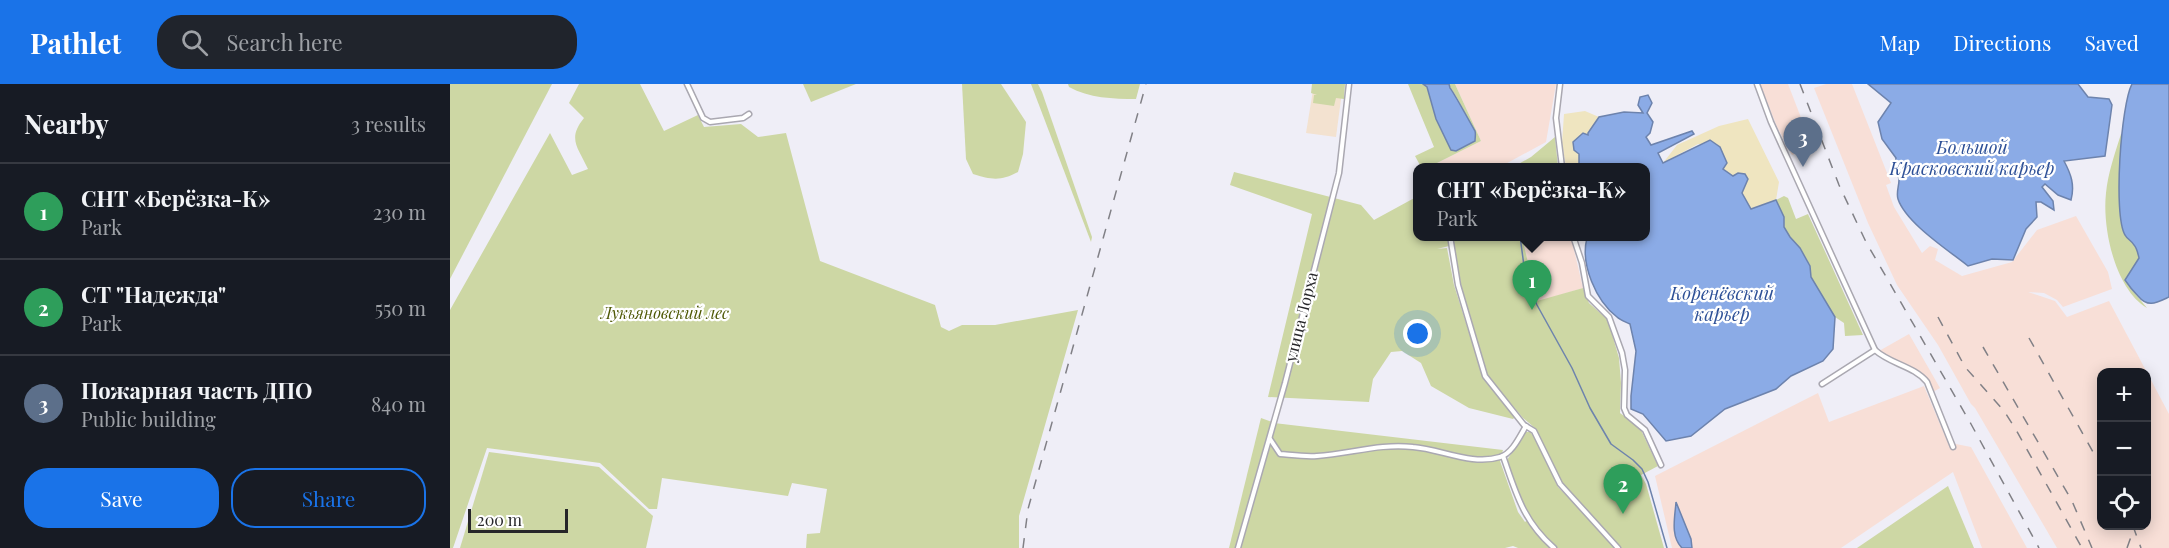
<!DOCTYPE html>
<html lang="en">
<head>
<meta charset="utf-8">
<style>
  body { margin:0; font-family:"Playfair Display",serif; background:#20242c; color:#f1f3f6 }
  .controls { position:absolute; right:18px; bottom:18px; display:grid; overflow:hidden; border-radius:12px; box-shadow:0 3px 15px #0003 }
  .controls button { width:54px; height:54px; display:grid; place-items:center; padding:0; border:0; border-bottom:2px solid #363941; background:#171b24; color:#f1f3f6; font:30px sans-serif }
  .scale { position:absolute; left:18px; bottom:15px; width:100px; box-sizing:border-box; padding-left:6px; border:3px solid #262629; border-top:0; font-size:16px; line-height:21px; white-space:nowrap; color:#262629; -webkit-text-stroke:4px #fff; paint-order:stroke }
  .you { position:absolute; left:968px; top:250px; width:21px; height:21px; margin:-15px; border:4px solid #fff; border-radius:50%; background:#1a73e8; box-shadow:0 0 0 9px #1a73e833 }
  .badge { display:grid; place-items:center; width:39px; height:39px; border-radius:50%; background:#1a73e8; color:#fff; font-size:20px; font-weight:700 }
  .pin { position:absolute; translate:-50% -50px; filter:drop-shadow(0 2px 3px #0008) }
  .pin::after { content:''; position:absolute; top:32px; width:21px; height:18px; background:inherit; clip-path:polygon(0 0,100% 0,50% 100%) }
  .popup { position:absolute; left:963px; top:79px; width:237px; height:78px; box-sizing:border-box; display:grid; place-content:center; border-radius:12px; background:#171b24; filter:drop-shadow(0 2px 4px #0005); font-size:20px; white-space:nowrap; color:#9ea1a6 }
  .popup b { font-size:22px; color:#f1f3f6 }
  .popup::after { content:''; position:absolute; left:50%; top:100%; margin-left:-12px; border:12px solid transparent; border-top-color:#171b24 }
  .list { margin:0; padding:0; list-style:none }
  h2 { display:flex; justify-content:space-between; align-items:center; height:78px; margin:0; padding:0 24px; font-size:26px }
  h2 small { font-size:20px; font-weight:400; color:#9ea1a6 }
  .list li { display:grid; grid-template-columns:39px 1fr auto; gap:18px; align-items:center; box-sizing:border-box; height:96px; padding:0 24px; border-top:2px solid #363941 }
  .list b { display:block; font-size:22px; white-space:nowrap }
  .list p { margin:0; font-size:20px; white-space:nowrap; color:#9ea1a6 }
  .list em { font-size:20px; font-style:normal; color:#9ea1a6 }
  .actions { display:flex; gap:12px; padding:18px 24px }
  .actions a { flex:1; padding:14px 0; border:2px solid #1a73e8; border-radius:24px; text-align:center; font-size:21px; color:#1a73e8 }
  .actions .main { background:#1a73e8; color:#fff }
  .icon { flex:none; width:33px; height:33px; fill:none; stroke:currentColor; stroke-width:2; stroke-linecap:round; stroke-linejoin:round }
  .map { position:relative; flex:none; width:1719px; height:464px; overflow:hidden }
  header { display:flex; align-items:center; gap:36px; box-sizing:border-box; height:84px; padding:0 30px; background:#1a73e8; color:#fff }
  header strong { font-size:28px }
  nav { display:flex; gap:33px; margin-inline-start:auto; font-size:21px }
  .search { width:420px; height:54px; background:#20242c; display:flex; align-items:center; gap:15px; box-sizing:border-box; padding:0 21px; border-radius:24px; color:#9ea1a6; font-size:22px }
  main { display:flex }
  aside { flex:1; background:#171b24 }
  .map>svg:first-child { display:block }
  .industrial { fill:#f8dfd7; fill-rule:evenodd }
  .education { fill:#f3e2d0 }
  .green { fill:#cdd7a4 }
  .sand { fill:#efe5c0 }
  .water { fill:#8babe6; stroke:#6d83ad; stroke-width:1.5 }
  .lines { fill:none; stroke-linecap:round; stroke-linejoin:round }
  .stream { stroke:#6d83ad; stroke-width:1.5 }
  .minor-casing { stroke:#aaa8b1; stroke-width:7 }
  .minor { stroke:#fff; stroke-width:4 }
  .rail { stroke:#818086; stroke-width:1.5; stroke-dasharray:10 10; stroke-linecap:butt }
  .labels { text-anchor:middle; stroke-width:4.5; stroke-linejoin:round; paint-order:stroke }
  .park-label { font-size:16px; font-style:italic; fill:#4e5804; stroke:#fff }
  .street-label { font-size:16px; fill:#262629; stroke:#fff }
  .water-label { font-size:18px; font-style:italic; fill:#2d5097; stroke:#fff }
</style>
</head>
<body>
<header>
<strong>Pathlet</strong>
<div class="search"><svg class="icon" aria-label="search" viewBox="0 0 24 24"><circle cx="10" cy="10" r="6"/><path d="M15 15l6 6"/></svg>Search here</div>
<nav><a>Map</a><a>Directions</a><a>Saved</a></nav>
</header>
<main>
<aside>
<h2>Nearby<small>3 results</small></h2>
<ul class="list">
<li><span class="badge" style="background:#2e9e5b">1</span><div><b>СНТ «Берёзка-К»</b><p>Park</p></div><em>230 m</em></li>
<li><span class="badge" style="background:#2e9e5b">2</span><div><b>СТ &quot;Надежда&quot;</b><p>Park</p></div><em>550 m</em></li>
<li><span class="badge" style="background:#5c6f8a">3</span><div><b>Пожарная часть ДПО</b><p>Public building</p></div><em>840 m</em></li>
</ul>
<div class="actions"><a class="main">Save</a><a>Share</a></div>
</aside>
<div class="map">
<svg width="1719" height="464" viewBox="0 0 1719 464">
  <rect width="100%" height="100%" fill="#efeef7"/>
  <g class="industrial">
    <polygon points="1005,0 1106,0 1096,58 1050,83 979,83 1031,57"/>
    <polygon points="1310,0 1338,0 1362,62 1342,71 1327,43"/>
    <path d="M 1376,0 L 1402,0 L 1441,99 L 1436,101 L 1444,123 L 1472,169 L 1480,162 L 1488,165 L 1485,176 L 1512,192 L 1562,178 L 1587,146 L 1626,132 L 1658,188 L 1662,205 L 1613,223 L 1607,216 L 1594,209 L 1578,208 L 1605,217 L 1617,233 L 1659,217 L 1719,330 L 1719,464 L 1607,464 L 1525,324 L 1521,320 L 1488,261 L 1447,201 L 1418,139 L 1364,4 ZM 1652,288 L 1696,288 L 1696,442 L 1652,442 Z"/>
    <polygon points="1072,153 1121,153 1133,204 1087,218"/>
    <polygon points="1459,250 1490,304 1483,308 1473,290 1429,267"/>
    <polygon points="1474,302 1500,364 1506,360 1521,363 1577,464 1532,464 1503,388 1391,464 1222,464 1205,392 1368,309 1379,338"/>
  </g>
  <polygon class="education" points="864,0 893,0 886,53 856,49"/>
  <g class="green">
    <polygon points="0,0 102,0 0,195"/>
    <path d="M 129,0 L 190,0 L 214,47 L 248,31 L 254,43 L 291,40 L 308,53 L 336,49 L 370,177 L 485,221 L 491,243 L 499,247 L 512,241 L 545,241 L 628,226 L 569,432 L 569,464 L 356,464 L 357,450 L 370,449 L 377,405 L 342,399 L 338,412 L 212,394 L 207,425 L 199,425 L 150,379 L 37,364 L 3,464 L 0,464 L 0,226 L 100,49 L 122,91 L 138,85 C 128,63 117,55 134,34 L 119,19 Z"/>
    <polygon points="353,0 406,0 361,18"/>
    <path d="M 512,0 L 551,0 L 576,38 L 573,70 L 568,88 C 551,97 542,96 523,90 L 516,75 Z"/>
    <polygon points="581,0 588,0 592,8 642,153 641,158"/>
    <path d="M 618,0 L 690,0 L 686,15 C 663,15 639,14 619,3 Z"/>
    <polygon points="862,0 895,0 894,15 886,14 884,22 863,19 864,11 867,11 861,9"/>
    <path d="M 958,0 L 973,0 L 977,3 L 986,35 L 1026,49 C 1019,39 1007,10 1000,4 L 999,0 L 1005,0 L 1031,57 L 979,83 L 971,83 L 965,72 L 984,63 Z"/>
    <path d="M 1671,50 L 1673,50 L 1685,160 L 1691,173 L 1678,201 L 1697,224 C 1665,205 1652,144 1656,109 C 1658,89 1665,69 1671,50 Z"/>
    <polygon points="1105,53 1108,83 1063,83 1081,73"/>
    <polygon points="784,88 911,121 924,136 968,112 968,152 998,153 999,162 987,165 997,164 1004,201 1033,293 1066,332 1063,335 1019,324 981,302 971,279 952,267 941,268 923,295 919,318 818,313 862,130 780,101"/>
    <polygon points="1334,112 1338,114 1346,135 1358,130 1413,251 1395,252 1394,239 1385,233 1361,193 1360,181 1350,164 1340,153 1334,143 1334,133 1326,116"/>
    <polygon points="1001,153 1072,153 1087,217 1133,204 1139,219 1157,235 1162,250 1169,274 1171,299 1170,329 1190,344 1208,382 1191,391 1196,400 1214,464 1170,464 1111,399 1085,344 1073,334 1039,294 1027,264 1018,233"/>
    <polygon points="811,334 822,338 787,464 779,464"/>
    <polygon points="824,339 1053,366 1050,377 1068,428 1075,438 1081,433 1074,424 1057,376 1075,348 1080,348 1086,355 1108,403 1167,464 1068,464 1063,462 1055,464 791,464"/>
    <polygon points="39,368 149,383 203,432 196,464 10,464"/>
    <polygon points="1498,402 1524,464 1407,464"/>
  </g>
  <g class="sand">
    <polygon points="1135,27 1149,33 1138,49 1138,51 1135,50 1129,70 1129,83 1116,83 1112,59 1114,30"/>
    <polygon points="1298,35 1329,98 1326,116 1301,125 1292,109 1298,95 1295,90 1288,89 1283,92 1272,85 1277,79 1270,63 1248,60 1213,79 1227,61 1269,42"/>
  </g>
  <g class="water">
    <path d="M 973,0 L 999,0 L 1000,4 C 1003,7 1022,42 1025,47 C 1026,50 1025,53 1025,57 L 1006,67 L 1001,66 L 986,35 L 977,3 Z"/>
    <path d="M 1418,0 L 1628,0 L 1638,13 L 1659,15 L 1662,21 L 1655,72 L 1614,77 C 1621,90 1625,101 1621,116 L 1608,111 L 1595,100 L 1592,103 L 1603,117 L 1604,126 L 1591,118 L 1586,118 L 1587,133 L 1576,145 L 1563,176 L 1542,175 L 1518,182 C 1498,166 1456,139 1448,115 C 1446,109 1449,102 1449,96 C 1448,87 1444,83 1446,74 L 1432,55 L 1428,38 L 1441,19 Z"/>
    <path d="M 1682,0 L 1719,0 L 1719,213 C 1706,219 1698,224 1688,212 C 1683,207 1679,202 1675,196 L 1689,174 C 1688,170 1687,164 1684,161 C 1682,157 1677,155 1675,151 C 1663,131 1671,20 1682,0 Z"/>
    <path d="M 1198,11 L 1202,19 L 1197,29 L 1203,38 L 1200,49 L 1196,53 L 1201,61 L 1242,47 L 1244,50 L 1208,69 L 1213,79 L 1260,56 L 1270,63 L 1277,79 L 1273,85 L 1283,92 L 1288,89 L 1295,90 L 1298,95 L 1292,109 L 1301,125 L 1326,116 L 1334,133 L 1334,143 L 1340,153 L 1350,164 L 1360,182 L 1361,193 L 1385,233 L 1383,265 L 1373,277 L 1341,292 L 1326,305 L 1275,325 L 1241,352 L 1216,357 L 1193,330 L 1181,325 L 1181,312 L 1186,267 L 1180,240 C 1176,238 1170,236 1167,233 C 1146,217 1130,180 1137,154 L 1141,153 L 1196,152 L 1196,83 L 1129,83 L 1129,70 L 1124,66 L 1123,58 L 1133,49 L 1138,51 L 1138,49 L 1149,33 L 1174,28 L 1193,29 L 1188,21 L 1190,13 Z"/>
    <path d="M 1226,418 L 1241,455 L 1242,464 L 1232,464 C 1220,452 1225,433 1226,418 Z"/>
  </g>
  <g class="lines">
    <polyline class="stream" points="1070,152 1076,197 1087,221 1122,284 1140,324 1161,360 1183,376 1192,385 1198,398 1217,464"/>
    <g class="minor-casing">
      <g id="minor">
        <polyline points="237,0 253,34 260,38 293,34 299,30"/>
        <polyline points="1110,0 1106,34 1112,83"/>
        <path d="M 1307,0 L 1321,38 L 1425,266 C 1440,280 1464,282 1477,298 L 1503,363"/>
        <polyline points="1000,152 1008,201 1035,292 1074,341 1084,347 1110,400 1168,464"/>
        <polyline points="1123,152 1132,179 1138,212 1159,233 1172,269 1175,286 1174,324 1177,331 1195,346 1211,381"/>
        <polyline points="1372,300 1425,266"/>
        <path d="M 820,355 L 830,370 C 842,371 855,373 867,372 C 900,370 930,359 963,363 C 991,365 1022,382 1050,373 C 1062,370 1070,352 1076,342"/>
        <path d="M 1053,372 C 1066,409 1073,437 1104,464"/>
        <polyline points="788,464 835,299 889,89 899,0"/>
      </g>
    </g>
    <use href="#minor" class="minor"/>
    <g class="rail">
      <polyline points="1350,0 1389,101 1416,158 1521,340 1589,464"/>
      <polyline points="1488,233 1515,283 1554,327 1565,344 1632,464"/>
      <polyline points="1579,254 1652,384"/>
      <polyline points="1533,263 1622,417 1642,464"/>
      <polyline points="1683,442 1691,464"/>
      <polyline points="573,464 578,425 696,0"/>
      <polyline points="1677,464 1682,450"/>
    </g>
  </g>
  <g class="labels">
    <g class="park-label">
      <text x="215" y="235">Лукьяновский лес</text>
    </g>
    <g class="street-label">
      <text transform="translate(851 233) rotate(-76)" y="6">улица Лорха</text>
    </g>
    <g class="water-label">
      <text x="1522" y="70">Большой<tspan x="1522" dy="21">Красковский карьер</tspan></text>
      <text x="1272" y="216">Коренёвский<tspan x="1272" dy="21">карьер</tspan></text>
    </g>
  </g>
</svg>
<div class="controls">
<button>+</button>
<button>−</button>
<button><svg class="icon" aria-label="locate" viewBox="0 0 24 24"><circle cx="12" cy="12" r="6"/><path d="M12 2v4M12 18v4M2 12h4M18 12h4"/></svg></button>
</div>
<div class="scale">200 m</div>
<div class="you"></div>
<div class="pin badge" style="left:1082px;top:226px;background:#2e9e5b">1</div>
<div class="popup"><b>СНТ «Берёзка-К»</b>Park</div>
<div class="pin badge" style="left:1173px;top:430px;background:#2e9e5b">2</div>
<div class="pin badge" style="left:1353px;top:83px;background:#5c6f8a">3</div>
</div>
</main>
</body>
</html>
